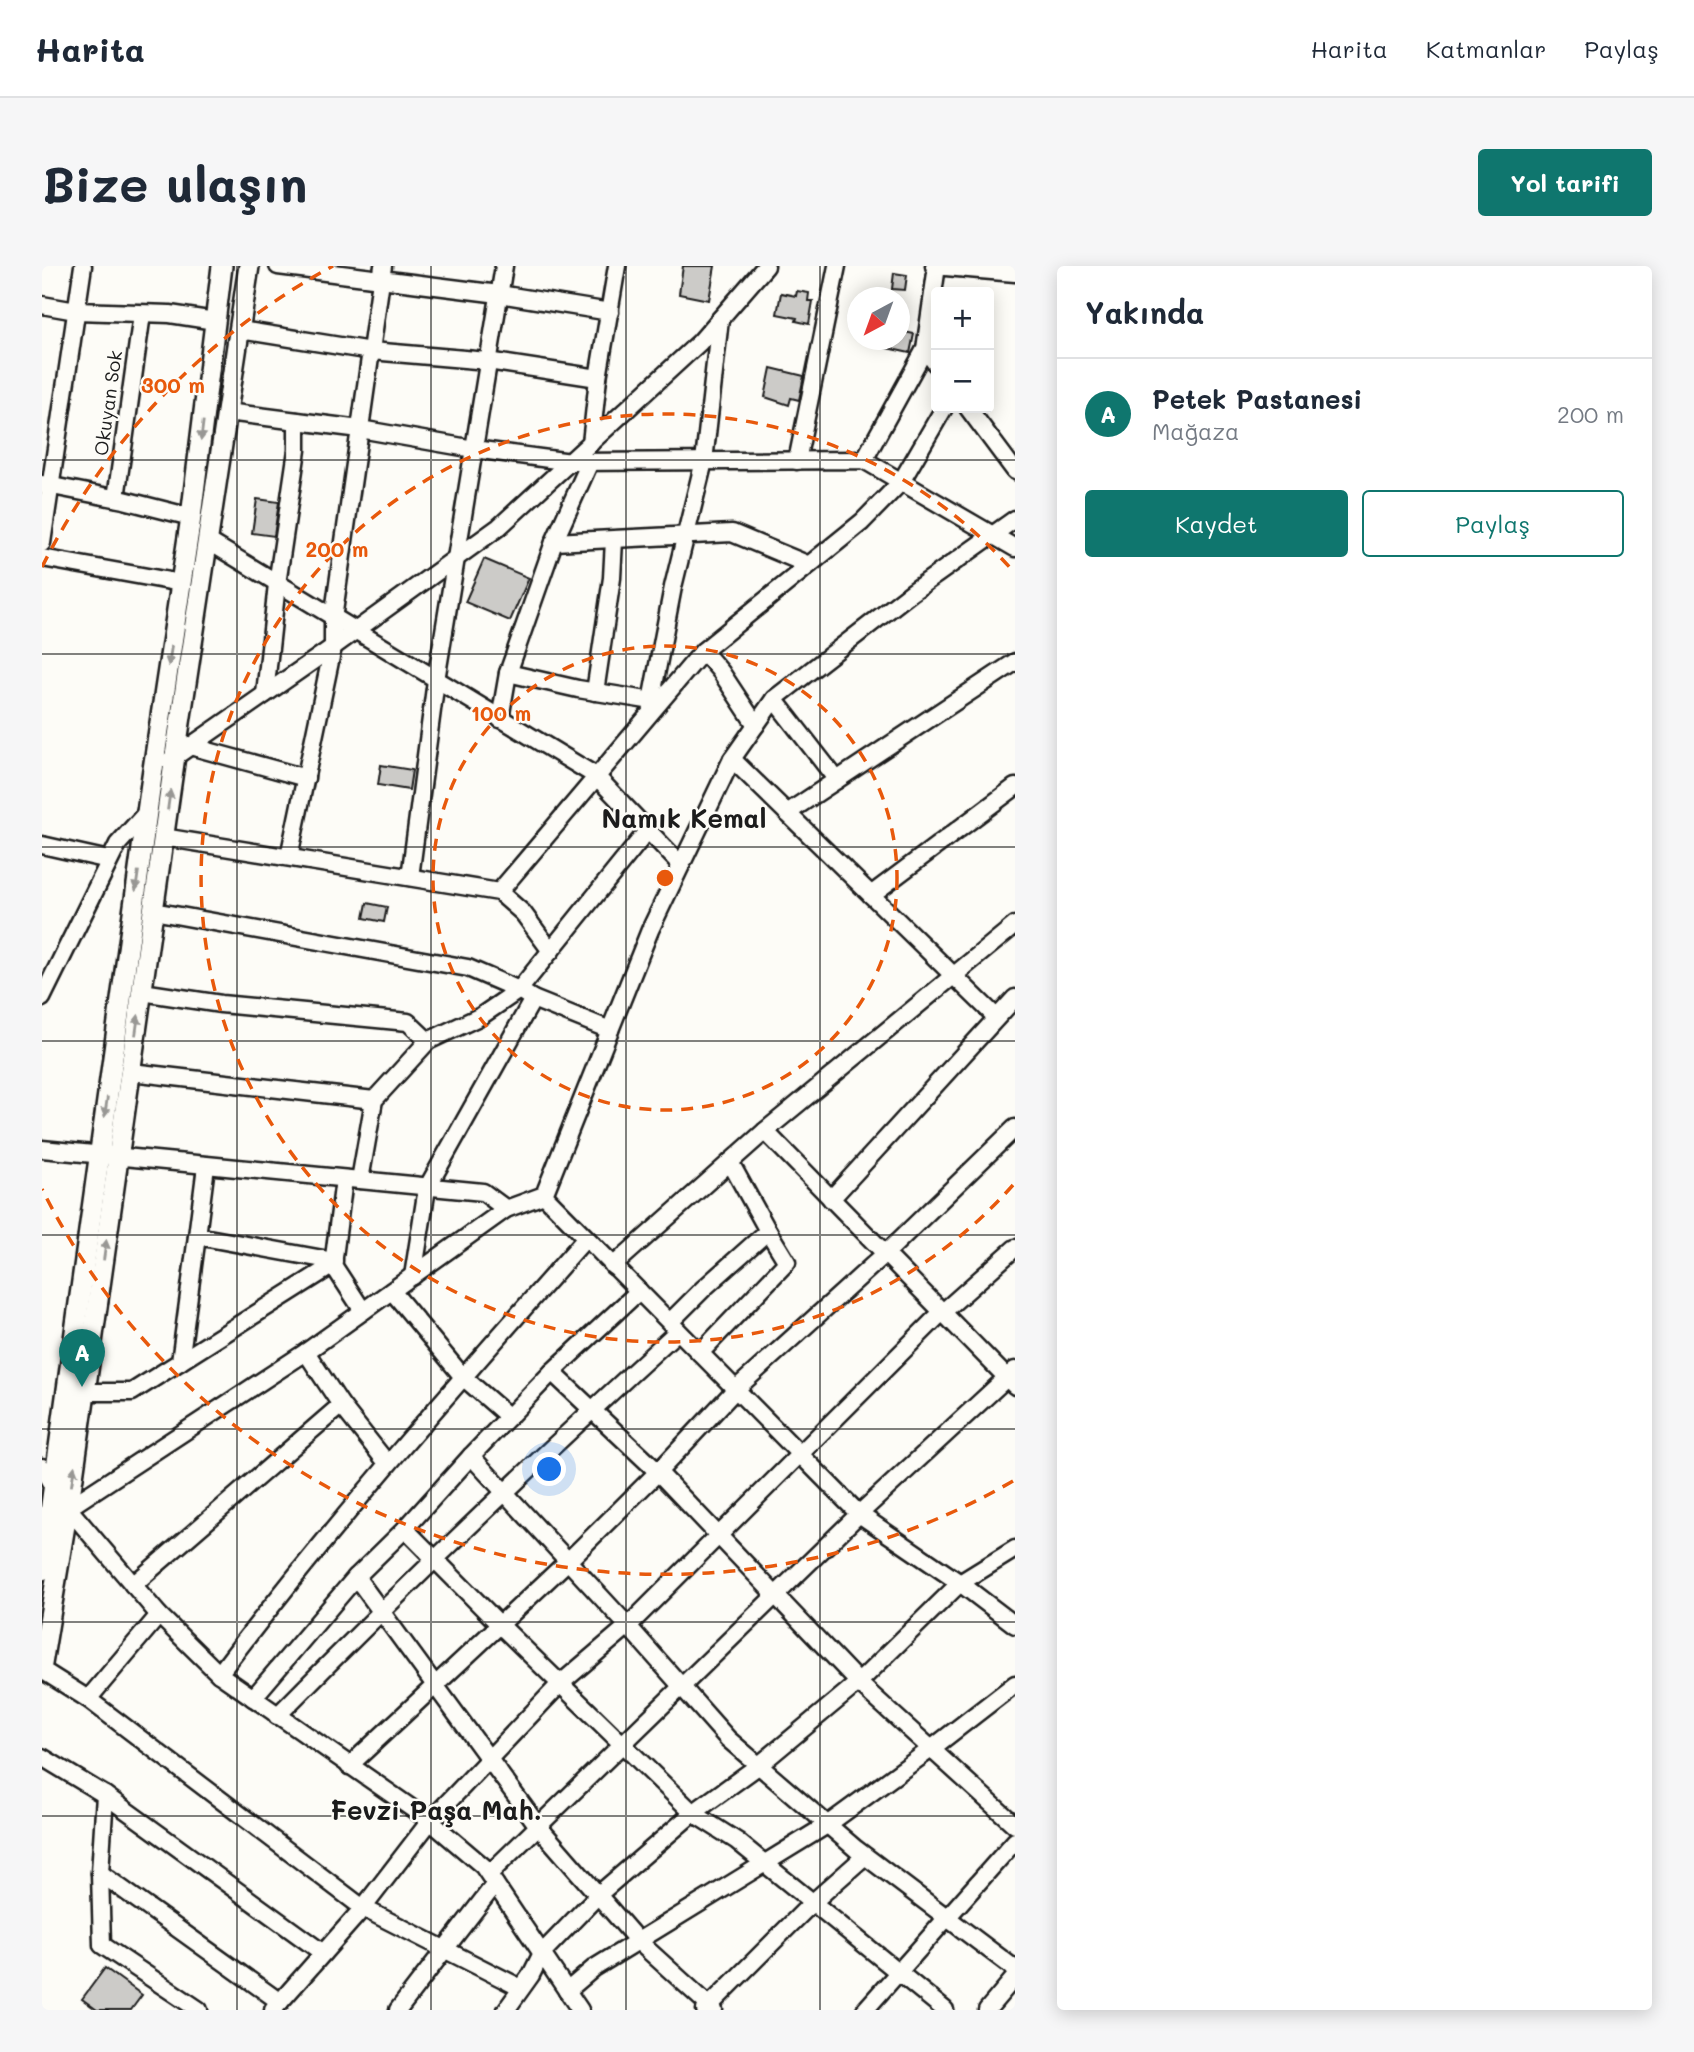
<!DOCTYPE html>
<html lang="tr">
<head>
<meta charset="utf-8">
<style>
  body { margin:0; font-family:Mali,sans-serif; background:#f6f6f7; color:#1f2937 }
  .controls { position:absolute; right:21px; top:21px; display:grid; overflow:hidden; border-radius:7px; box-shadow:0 4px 18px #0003 }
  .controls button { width:63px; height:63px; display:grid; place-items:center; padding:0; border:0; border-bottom:2px solid #e0e1e3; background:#fff; color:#1f2937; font:35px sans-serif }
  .compass { position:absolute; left:805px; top:21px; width:63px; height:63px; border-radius:50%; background:#fff; box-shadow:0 4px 18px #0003; rotate:221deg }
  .you { position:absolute; left:508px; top:1204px; width:24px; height:24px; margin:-18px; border:5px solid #fff; border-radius:50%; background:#1a73e8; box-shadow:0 0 0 10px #1a73e833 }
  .badge { display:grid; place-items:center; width:46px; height:46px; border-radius:50%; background:#0f766e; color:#fff; font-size:23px; font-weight:700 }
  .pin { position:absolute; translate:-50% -58px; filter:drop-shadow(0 2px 4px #0008) }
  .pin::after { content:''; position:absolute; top:37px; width:24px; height:21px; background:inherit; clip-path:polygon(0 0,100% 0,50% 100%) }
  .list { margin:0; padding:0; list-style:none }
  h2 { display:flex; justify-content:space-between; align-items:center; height:91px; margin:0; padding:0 28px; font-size:30px }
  h2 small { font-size:23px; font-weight:400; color:#747a83 }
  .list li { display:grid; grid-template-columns:46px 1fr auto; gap:21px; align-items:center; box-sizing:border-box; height:112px; padding:0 28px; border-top:2px solid #e0e1e3 }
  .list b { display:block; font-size:26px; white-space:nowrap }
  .list p { margin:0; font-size:23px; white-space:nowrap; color:#747a83 }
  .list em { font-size:23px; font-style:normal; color:#747a83 }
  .actions { display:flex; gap:14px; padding:21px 28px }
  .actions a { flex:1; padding:16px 0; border:2px solid #0f766e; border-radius:7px; text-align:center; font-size:24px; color:#0f766e }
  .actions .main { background:#0f766e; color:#fff }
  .map { position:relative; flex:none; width:973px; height:1744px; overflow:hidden; border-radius:7px }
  header { display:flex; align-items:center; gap:42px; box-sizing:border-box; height:98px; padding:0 35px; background:#fff; border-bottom:2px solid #e0e1e3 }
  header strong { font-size:33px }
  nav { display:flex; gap:38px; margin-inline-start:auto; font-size:24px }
  .intro { display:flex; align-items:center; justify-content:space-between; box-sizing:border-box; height:168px; padding:0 42px }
  h1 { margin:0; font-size:49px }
  .button { padding:18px 32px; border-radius:7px; background:#0f766e; color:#fff; font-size:24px; font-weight:700 }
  main { display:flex; gap:42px; padding:0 42px }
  aside { flex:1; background:#fff; border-radius:7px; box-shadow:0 4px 18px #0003 }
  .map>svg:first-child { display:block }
  .building { fill:#cccbc8; stroke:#1c1c1c; stroke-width:2 }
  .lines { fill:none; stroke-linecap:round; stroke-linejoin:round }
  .minor-casing { stroke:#1c1c1c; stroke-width:21 }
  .major-casing { stroke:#1c1c1c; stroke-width:24 }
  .minor { stroke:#fdfcf7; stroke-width:16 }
  .major { stroke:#fdfcf7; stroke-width:19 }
  .oneway { fill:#989794 }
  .grid { fill:none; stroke:#1c1c1c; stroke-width:2; stroke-opacity:0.55 }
  .ring { fill:none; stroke:#e8590c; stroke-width:3.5; stroke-dasharray:12 9 }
  .labels { text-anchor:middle; stroke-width:5; stroke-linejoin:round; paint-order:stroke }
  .street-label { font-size:19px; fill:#1c1c1c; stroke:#fdfcf7 }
  .district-label { font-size:26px; font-weight:bold; fill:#1c1c1c; stroke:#fdfcf7 }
  .centre { fill:#e8590c; stroke:#fdfcf7; stroke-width:3.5 }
  .ring-label { font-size:21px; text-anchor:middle; font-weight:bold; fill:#e8590c; stroke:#fdfcf7; stroke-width:5; stroke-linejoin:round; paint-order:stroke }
</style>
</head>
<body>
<header>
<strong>Harita</strong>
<nav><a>Harita</a><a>Katmanlar</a><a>Paylaş</a></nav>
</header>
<div class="intro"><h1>Bize ulaşın</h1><a class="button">Yol tarifi</a></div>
<main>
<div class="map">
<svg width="973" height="1744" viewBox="0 0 973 1744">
  <rect width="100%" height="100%" fill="#fdfcf7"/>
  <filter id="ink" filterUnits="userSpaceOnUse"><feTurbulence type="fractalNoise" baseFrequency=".0143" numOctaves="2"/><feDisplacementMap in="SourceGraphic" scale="14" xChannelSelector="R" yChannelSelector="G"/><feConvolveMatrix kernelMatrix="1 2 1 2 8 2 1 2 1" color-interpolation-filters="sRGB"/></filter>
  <g filter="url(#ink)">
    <g class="building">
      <polygon points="641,0 673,0 667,34 637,28"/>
      <polygon points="852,7 865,9 863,24 850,23"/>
      <polygon points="755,25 767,27 766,35 771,35 767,58 754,55 755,52 735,48 739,27 754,30"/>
      <polygon points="858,65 872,68 868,87 831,79 832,74 858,74"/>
      <polygon points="729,102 762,110 757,134 749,132 747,139 723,131"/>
      <polygon points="215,233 237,236 232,270 210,267"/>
      <polygon points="442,293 487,312 468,355 423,336"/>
      <polygon points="339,499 370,504 367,524 336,519"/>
      <polygon points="325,637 345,641 342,656 322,652"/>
      <polygon points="63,1702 100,1729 89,1744 55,1744 40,1733"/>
    </g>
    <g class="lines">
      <g class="minor-casing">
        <g id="minor">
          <polyline points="236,0 457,28 568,46"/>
          <polyline points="892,0 973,7"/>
          <polyline points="0,39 34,45 128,48 173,55"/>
          <polyline points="198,64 329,85 446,95 556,112"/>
          <polyline points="883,83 894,98"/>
          <polyline points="926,142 973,205"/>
          <polyline points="185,146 318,163 432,183 529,196 822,194 973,282"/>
          <polyline points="549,177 556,112 575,0"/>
          <polyline points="822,194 883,83 895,0"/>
          <polyline points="755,195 795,0"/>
          <polyline points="0,218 82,234 149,251"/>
          <polyline points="74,232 100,48"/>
          <polyline points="166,275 554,510 639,599"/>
          <polyline points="512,276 690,267 767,299"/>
          <polyline points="0,277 41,0"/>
          <polyline points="0,292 139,317"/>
          <polyline points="661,385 679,406 714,459"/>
          <polyline points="466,407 536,423 617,436"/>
          <polyline points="553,426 570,312 572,274"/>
          <polyline points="223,428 235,318 255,184 255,155"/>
          <polyline points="732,433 795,514"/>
          <polyline points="609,435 631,321 662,195 678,53"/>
          <polyline points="458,453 466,407 512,276 548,196"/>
          <polyline points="148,480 264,512"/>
          <polyline points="690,493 954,751"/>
          <polyline points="127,495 291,381 457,261 658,76 724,0"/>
          <polyline points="745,547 973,396"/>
          <polyline points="121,571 457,626 481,647 509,685"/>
          <polyline points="0,579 67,594"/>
          <polyline points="247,591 291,381 291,353 341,0"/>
          <polyline points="368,611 394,414 462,0"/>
          <polyline points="457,626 661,385 820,256 859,216 902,142"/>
          <polyline points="829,629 973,521"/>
          <polyline points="111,645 426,702 477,724 491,733 568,764"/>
          <polyline points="100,726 179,738 366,756 386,775"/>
          <polyline points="0,732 76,578 105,546"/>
          <polyline points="89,806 332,834"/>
          <polyline points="723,865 973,1120"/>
          <polyline points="0,883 441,926 464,943"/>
          <polyline points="302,913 291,999 321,1045"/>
          <polyline points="318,914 332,834 386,775 439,750 477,724 606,564"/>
          <polyline points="502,929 817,1248 918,1317 973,1359"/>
          <polyline points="789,933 973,732"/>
          <polyline points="155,970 164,900"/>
          <polyline points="571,1000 723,865 973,659"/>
          <polyline points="371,1010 385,922 491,733"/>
          <polyline points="350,1025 421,1111 467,1151"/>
          <polyline points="628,1056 662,1022 726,965 688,896"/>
          <polyline points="264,1086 299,1139 345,1197"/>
          <polyline points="658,1087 745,996 726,965"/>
          <polyline points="138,1096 155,970 292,995"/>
          <polyline points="510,1106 616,1206 821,1421 973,1559"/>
          <polyline points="43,1126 90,1126 291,999"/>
          <polyline points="429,1190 586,1360 686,1473 814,1583 973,1703"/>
          <polyline points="0,1201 12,1223 26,1242 117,1349 177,1408 388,1555 441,1600 538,1744"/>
          <polyline points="26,1242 264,1086 464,943 502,929 608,664 690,493 732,433 870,326 973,253"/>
          <polyline points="363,1263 457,1358 651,1547 695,1575 903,1744"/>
          <polyline points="314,1311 496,1560 596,1675 672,1744"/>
          <polyline points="91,1319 299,1139"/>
          <polyline points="0,1404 46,1433 321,1642 479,1722"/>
          <path d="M 177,1408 C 292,1256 418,1114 544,972"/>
          <polyline points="211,1432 314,1311 363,1263 429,1190 510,1106 597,1025"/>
          <polyline points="46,1433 117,1349"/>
          <path d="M 235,1450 C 365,1318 499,1190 636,1065"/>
          <polyline points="0,1491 63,1529 281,1687"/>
          <polyline points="307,1500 527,1294 616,1206 694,1123 843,988 973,862"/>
          <polyline points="63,1529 58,1607 60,1679 157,1744"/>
          <polyline points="58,1607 238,1736"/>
          <polyline points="447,1608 817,1248 973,1104"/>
          <polyline points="525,1725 552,1702 785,1559 889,1483 973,1418"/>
          <polyline points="231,1744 321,1642 388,1555 518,1418 586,1360 893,1053 973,982"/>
          <polyline points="356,1744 453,1618"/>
          <polyline points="464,1744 489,1709 500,1687 557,1628 651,1547 716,1500 817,1416 918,1317 973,1283"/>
          <polyline points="663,1744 770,1637 823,1590"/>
          <polyline points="823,1744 973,1575"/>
          <polyline points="945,1744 973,1711"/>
        </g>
      </g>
      <g class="major-casing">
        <g id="major">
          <polyline points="0,1304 110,510 149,251 180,0"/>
          <polyline points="0,1398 31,1211 133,490 207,0"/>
        </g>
      </g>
      <use href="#minor" class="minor"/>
      <use href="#major" class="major"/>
    </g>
    <defs><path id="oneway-solid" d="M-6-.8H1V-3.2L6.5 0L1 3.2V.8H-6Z" transform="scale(1.75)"/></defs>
    <g class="oneway">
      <use href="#oneway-solid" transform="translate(160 165) rotate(97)"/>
      <use href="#oneway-solid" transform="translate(128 390) rotate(99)"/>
      <use href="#oneway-solid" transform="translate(127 534) rotate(-82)"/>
      <use href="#oneway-solid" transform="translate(95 615) rotate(98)"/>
      <use href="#oneway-solid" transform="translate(95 759) rotate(-82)"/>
      <use href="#oneway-solid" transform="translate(64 841) rotate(98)"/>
      <use href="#oneway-solid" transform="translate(63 984) rotate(-82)"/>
      <use href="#oneway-solid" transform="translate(31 1210) rotate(-81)"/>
    </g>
  </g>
  <path class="grid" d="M 195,0 L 195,1744M 389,0 L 389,1744M 584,0 L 584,1744M 778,0 L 778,1744M 0,194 L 973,194M 0,388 L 973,388M 0,581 L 973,581M 0,775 L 973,775M 0,969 L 973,969M 0,1163 L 973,1163M 0,1356 L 973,1356M 0,1550 L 973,1550"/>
  <g class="ring">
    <circle cx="623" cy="612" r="232"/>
    <path d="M971 919A464 464 0 1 1 971 305"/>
    <path d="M971 1215A696 696 0 0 1 0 923M0 301A696 696 0 0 1 291 0"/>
  </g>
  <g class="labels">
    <g class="street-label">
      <text transform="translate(66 137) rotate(-82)" y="7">Okuyan Sok</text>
    </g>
    <g class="district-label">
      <text x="642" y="562">Namık Kemal</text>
      <text x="394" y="1554">Fevzi Paşa Mah.</text>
    </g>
  </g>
  <circle cx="623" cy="612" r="10" class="centre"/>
  <g class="ring-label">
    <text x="131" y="127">300 m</text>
    <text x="295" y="291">200 m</text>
    <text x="459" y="455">100 m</text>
  </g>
</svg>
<div class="controls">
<button>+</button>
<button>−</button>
</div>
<svg class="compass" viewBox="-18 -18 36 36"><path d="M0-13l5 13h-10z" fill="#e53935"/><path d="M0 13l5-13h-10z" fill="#747a83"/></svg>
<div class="you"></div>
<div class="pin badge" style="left:40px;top:1121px">A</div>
</div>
<aside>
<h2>Yakında<small></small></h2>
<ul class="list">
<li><span class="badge">A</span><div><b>Petek Pastanesi</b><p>Mağaza</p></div><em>200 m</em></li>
</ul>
<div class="actions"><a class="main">Kaydet</a><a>Paylaş</a></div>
</aside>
</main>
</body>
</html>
